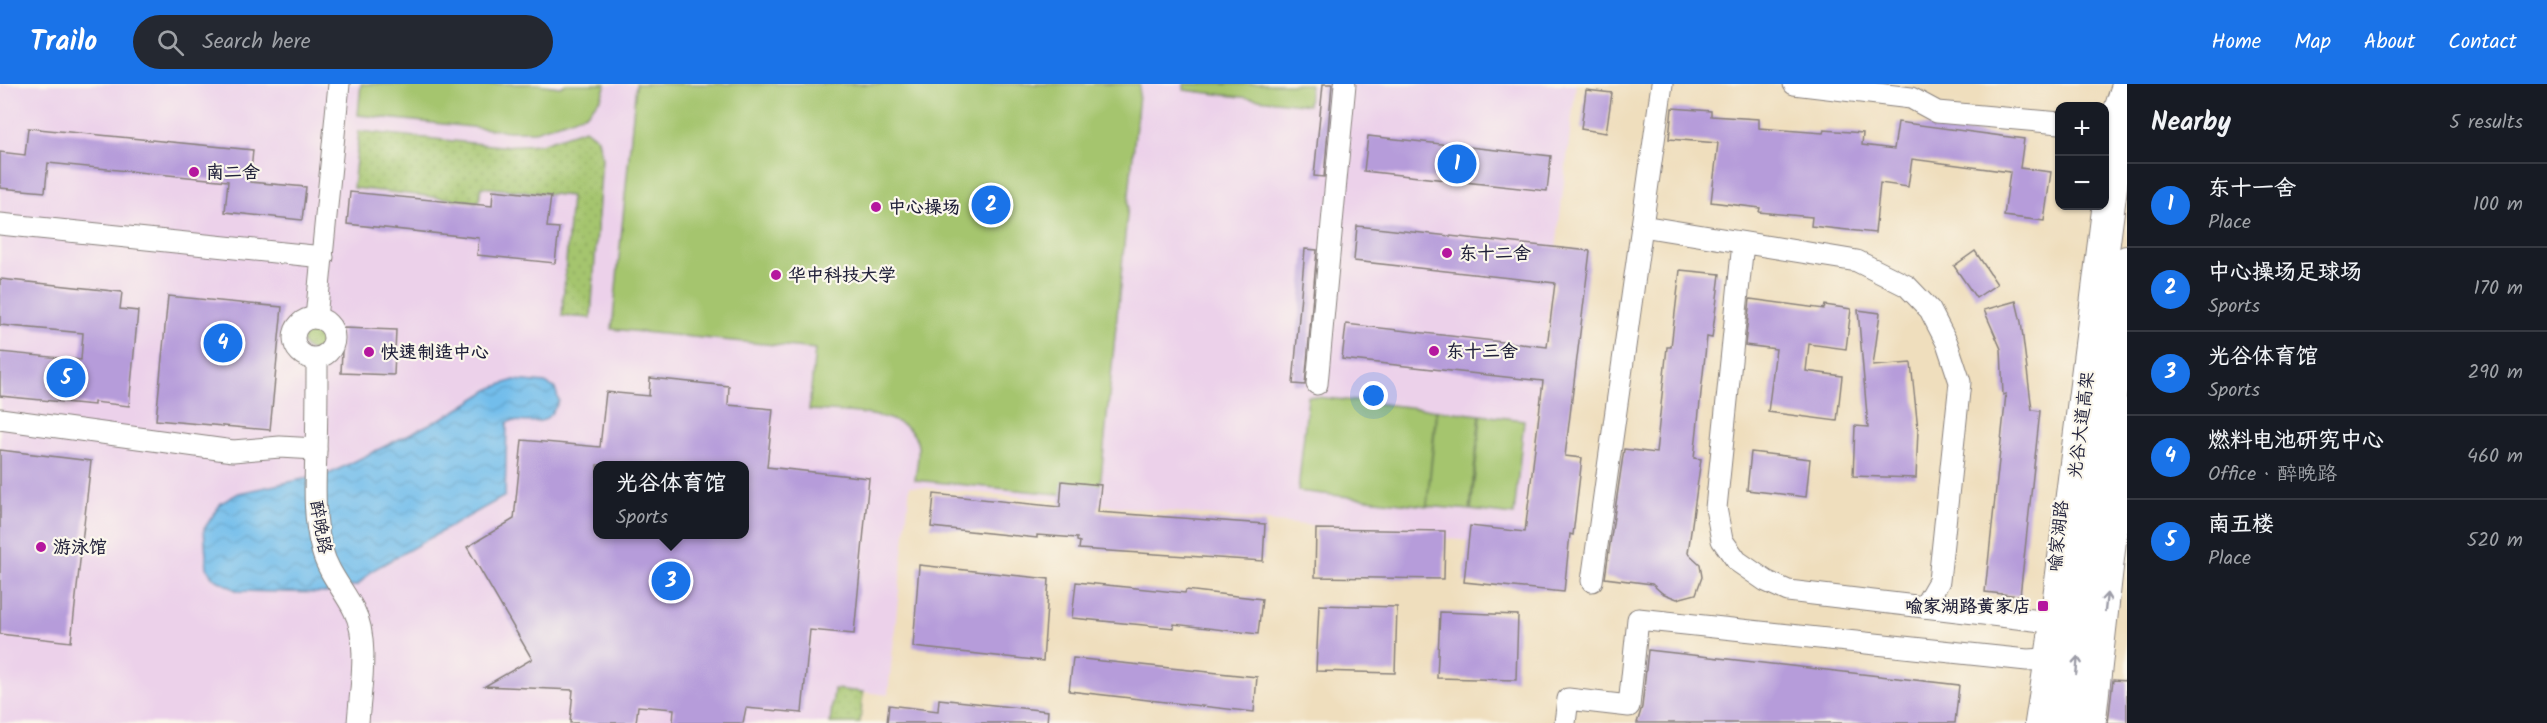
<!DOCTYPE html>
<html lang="en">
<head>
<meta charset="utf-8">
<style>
  body { margin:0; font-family:Kalam,"LXGW WenKai TC",sans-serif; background:#242831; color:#f1f3f6 }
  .controls { position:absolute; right:18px; top:18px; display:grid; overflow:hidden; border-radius:12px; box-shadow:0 2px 4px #0004 }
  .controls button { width:54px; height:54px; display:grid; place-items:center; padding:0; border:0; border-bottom:2px solid #363941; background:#171b24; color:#f1f3f6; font:30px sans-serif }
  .you { position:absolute; left:1374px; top:312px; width:21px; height:21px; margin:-15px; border:4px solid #fff; border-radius:50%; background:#1a73e8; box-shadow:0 0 0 9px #1a73e833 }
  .badge { display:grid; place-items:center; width:39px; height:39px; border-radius:50%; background:#1a73e8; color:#fff; font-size:20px; font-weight:700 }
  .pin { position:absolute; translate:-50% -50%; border:3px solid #fff; box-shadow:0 2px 6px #0006 }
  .popup { position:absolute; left:593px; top:377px; width:156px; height:78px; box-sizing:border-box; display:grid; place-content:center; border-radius:12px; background:#171b24; filter:drop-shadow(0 2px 4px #0005); font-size:20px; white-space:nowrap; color:#9ea1a6 }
  .popup b { font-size:22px; color:#f1f3f6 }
  .popup::after { content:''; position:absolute; left:50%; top:100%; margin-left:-12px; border:12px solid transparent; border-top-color:#171b24 }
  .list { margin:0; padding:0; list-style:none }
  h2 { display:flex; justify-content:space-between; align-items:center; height:78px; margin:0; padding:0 24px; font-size:26px }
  h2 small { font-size:20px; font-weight:400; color:#9ea1a6 }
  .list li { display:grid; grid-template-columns:39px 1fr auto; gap:18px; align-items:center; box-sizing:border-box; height:84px; padding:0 24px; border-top:2px solid #363941 }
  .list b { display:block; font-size:22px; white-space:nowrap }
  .list p { margin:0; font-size:20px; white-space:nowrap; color:#9ea1a6 }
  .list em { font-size:20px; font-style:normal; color:#9ea1a6 }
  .icon { flex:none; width:33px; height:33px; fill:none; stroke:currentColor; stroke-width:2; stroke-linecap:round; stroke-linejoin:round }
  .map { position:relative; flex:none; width:2127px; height:639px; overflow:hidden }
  header { display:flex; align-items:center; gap:36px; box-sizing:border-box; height:84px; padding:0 30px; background:#1a73e8; color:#fff }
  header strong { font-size:28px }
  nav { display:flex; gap:33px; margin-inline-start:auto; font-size:21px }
  .search { width:420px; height:54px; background:#242831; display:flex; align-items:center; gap:15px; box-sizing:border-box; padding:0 21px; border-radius:33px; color:#9ea1a6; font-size:22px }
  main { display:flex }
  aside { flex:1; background:#171b24 }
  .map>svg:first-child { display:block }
  .built { fill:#ecd1ea; fill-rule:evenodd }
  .grass { fill:url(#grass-dots); stroke:#647454; stroke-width:1.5 }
  .park { fill:#a5c56e; stroke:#647454; stroke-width:1.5 }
  .water { fill:url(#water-waves); stroke:#4a7093; stroke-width:1.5 }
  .building { fill:#b69cda; fill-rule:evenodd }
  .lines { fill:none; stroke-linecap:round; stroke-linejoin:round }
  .minor-casing { stroke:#88807c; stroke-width:23 }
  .major-casing { stroke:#88807c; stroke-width:29 }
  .highway-casing { stroke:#88807c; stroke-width:34 }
  .minor { stroke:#fff; stroke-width:21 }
  .major { stroke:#fff; stroke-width:27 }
  .highway { stroke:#fff; stroke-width:32 }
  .oneway { stroke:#9c9ca7 }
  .poi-dot { fill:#b5179e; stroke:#fbf7ec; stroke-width:2 }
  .labels { text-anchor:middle; stroke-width:4.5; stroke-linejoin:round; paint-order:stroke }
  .poi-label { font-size:18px; font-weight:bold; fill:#22223b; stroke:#fbf7ec; text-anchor:start }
  .street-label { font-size:18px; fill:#22223b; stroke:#fbf7ec }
</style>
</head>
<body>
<header>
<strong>Trailo</strong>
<div class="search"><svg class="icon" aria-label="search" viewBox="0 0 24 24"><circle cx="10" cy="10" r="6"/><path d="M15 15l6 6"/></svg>Search here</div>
<nav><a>Home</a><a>Map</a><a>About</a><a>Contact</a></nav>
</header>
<main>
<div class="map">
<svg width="2127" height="639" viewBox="0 0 2127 639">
  <defs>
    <pattern id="grass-dots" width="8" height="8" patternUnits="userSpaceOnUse" patternTransform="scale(1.5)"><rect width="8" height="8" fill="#a5c56e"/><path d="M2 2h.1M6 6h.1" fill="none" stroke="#8ea960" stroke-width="1.8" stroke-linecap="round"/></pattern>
    <pattern id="water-waves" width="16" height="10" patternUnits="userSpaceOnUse" patternTransform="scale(1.5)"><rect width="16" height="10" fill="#72bdeb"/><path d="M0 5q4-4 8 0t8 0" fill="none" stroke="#62a2ca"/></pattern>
  </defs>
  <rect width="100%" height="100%" fill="#fbf7ec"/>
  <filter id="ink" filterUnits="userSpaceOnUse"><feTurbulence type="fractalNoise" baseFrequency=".0167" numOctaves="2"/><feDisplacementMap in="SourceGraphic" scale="12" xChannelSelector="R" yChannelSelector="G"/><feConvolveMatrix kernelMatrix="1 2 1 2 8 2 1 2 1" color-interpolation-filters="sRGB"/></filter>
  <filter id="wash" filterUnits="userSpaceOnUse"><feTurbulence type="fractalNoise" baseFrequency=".008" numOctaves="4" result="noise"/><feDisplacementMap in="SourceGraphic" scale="24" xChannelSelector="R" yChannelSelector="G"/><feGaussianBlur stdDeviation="1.35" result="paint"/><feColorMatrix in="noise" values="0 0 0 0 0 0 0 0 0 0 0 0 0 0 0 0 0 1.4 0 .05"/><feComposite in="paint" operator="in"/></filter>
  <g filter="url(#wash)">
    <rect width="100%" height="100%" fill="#efdebd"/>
    <path class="built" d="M 0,0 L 1576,0 L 1520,462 L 910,402 L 888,611 L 863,608 L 860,639 L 0,639 ZM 598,382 L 744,382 L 744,450 L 598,450 Z"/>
    <g class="grass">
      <polygon points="585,45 598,55 602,74 591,234 562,232 571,112 481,103 479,118 353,104 359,47 501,62 540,60"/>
      <circle cx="314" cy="255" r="12"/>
      <polygon points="834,605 863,608 860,639 830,639"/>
    </g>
    <g class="park">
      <polygon points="361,0 537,0 560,3 566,0 606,0 601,14 586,30 535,47 509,47 358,31"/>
      <path d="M 636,0 L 1140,0 L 1099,414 L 915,396 C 916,386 919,374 918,363 C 915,325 837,328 809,326 L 815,265 L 612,245 Z"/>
      <polygon points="1184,0 1310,0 1308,21 1184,6"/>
      <polygon points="1308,312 1436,326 1427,422 1298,407"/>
      <polygon points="1437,326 1480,331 1470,426 1427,422"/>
      <polygon points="1481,331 1524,336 1514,431 1471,426"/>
    </g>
    <path class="water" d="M 514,296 L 545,299 L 555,304 L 559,317 C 546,343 538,338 511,337 L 507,339 L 505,412 L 371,487 L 358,501 L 326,509 L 238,507 L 213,494 L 207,484 L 204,445 L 221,419 L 239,409 L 331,389 L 454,328 L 492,304 Z"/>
    <g id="blocks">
      <g class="building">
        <polygon points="1323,0 1332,0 1324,93 1314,92"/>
        <polygon points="1586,6 1612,9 1606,49 1581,45"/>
        <polygon points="1672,24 1711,27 1711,32 1759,35 1759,44 1823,49 1824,46 1863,49 1862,61 1894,65 1898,38 2024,55 2020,84 2051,88 2044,137 2004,132 2010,88 1912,75 1908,103 1880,99 1875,149 1811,142 1812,133 1759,128 1760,124 1711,118 1718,59 1669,55"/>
        <polygon points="28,44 253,66 250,98 306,103 302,136 225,128 228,97 48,79 45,108 0,104 0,68 25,71"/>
        <polygon points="1368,52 1551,72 1547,107 1364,87"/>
        <polygon points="493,106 551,112 547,143 559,144 555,179 477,171 479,154 347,140 350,108 492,122"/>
        <polygon points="1357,142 1590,167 1565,372 1582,374 1573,451 1570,450 1564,508 1464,498 1470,442 1525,448 1543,297 1342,275 1346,240 1547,263 1555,199 1354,177"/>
        <polygon points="1305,165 1317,166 1305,301 1293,300"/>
        <polygon points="1975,167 1997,200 1976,214 1954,182"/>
        <polygon points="1680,186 1720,190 1712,254 1707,253 1700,318 1694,374 1701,375 1688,469 1700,480 1702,493 1696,510 1677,515 1662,509 1652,500 1605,494 1624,365 1656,369 1667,263 1671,263"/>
        <polygon points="0,195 122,208 120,225 138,227 129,322 94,318 94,321 0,312 0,268 81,276 83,249 0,241"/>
        <polygon points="168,212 282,223 270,346 156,336"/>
        <polygon points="1750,215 1824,225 1825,221 1851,225 1846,265 1809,260 1806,287 1842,292 1837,337 1768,328 1776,265 1745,261"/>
        <polygon points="2016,217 2021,238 2032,326 2040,327 2020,512 1985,508 2006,310 2003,311 2001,265 1984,226"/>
        <polygon points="1858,226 1880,229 1873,282 1911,279 1918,345 1916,394 1853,392 1855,342 1868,343"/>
        <polygon points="343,244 396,246 394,291 341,289"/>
        <path d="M 650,294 L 729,302 L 728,321 L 773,325 L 767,383 L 869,394 L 854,550 L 810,546 L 802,629 L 746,624 L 743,639 L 673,639 L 674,625 L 638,622 L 636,639 L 570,639 L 573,606 L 485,602 L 532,575 L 467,463 L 514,435 L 522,356 L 600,363 L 606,308 L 649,312 ZM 597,381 L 744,381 L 744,450 L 597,450 Z"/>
        <polygon points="0,366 91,377 71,558 0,550"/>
        <polygon points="1751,368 1810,375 1806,413 1747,406"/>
        <polygon points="1062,397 1101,401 1098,428 1265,440 1263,477 1079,465 1080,458 1077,457 1077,454 1037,451 1037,454 931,443 934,410 1060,423"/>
        <polygon points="1316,445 1445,447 1444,495 1315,493"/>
        <polygon points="919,481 1049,495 1043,577 913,563"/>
        <polygon points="1076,498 1185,509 1186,506 1262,515 1258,550 1174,540 1174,544 1072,534"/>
        <polygon points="1319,521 1397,523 1395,589 1316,587"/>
        <polygon points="1440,528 1518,531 1516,596 1437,594"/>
        <polygon points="1648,566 1959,601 1955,639 1637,639 1642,623"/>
        <polygon points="1073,574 1257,593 1254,628 1069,607"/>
        <polygon points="2113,596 2127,597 2127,639 2108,639"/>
        <polygon points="939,615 1048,627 1047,639 887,639 889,621 938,627"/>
      </g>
    </g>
  </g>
  <g filter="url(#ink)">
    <use href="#blocks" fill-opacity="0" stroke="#88807c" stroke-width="1.5"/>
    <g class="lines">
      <g class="minor-casing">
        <g id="minor">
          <polyline points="1794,0 1911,14 1937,28 2060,39"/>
          <polyline points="0,140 323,173"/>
          <polyline points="1642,142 1857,177 1907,202 1930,226 1947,259 1960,298 1939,497 1924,523 1788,507 1766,497 1737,477 1722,456 1716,424 1743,159"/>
          <circle cx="314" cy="254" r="20"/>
          <polyline points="316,234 339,0"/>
          <path d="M 317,275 C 317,305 317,336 316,366 C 315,399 313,434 322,466 C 328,489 344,506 354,526 C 370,557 360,606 358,639"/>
          <polyline points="1317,300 1345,0"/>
          <polyline points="0,335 233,367 280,363 316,365"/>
          <polyline points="1592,497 1662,0"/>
          <polyline points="1924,523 2049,538"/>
          <polyline points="1565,639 1568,615 1629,622 1638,535 2027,576 2045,575"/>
        </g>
      </g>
      <g class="major-casing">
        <g id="major">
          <polyline points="2104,67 2126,0"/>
          <polyline points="2092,639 2127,328"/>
        </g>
      </g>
      <g class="highway-casing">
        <g id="highway">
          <polyline points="2041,639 2053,561 2113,87 2127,44"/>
          <polyline points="2072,639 2079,563 2127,178"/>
        </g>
      </g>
      <use href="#minor" class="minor"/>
      <use href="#major" class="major"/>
      <use href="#highway" class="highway"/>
    </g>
    <defs><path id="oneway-shaft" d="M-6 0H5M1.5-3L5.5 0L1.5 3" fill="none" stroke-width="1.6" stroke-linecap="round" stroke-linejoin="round" transform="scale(1.5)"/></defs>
    <g class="oneway">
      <use href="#oneway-shaft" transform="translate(2106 518) rotate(-84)"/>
      <use href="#oneway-shaft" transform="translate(2077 581) rotate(-85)"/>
    </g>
  </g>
  <g class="poi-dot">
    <circle cx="194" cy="88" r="6"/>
    <circle cx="876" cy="123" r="6"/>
    <circle cx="1447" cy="169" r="6"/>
    <circle cx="776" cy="191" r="6"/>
    <circle cx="1434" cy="267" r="6"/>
    <circle cx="369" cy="268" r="6"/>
    <circle cx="41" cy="463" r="6"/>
    <rect x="2037" y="516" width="12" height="12" rx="3"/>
  </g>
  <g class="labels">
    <g class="poi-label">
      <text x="206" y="94">南二舍</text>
      <text x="888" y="129">中心操场</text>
      <text x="1459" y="175">东十二舍</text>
      <text x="788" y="197">华中科技大学</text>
      <text x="1446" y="273">东十三舍</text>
      <text x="381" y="274">快速制造中心</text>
      <text x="53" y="469">游泳馆</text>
      <text x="2031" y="528" text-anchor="end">喻家湖路黄家店</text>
    </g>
    <g class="street-label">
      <text transform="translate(2081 341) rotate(-83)" y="6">光谷大道高架</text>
      <text transform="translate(321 443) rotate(80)" y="6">醉晚路</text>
      <text transform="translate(2058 452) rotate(-84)" y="6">喻家湖路</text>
    </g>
  </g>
</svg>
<div class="controls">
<button>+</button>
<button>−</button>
</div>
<div class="you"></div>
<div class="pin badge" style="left:1457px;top:80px">1</div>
<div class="pin badge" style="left:991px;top:121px">2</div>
<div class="pin badge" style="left:671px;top:497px">3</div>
<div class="popup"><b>光谷体育馆</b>Sports</div>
<div class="pin badge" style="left:223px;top:259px">4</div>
<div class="pin badge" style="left:66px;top:294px">5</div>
</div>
<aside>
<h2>Nearby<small>5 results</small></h2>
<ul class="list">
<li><span class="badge">1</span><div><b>东十一舍</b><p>Place</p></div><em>100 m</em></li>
<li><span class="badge">2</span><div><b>中心操场足球场</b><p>Sports</p></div><em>170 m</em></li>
<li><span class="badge">3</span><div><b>光谷体育馆</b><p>Sports</p></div><em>290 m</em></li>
<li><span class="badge">4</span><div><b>燃料电池研究中心</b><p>Office · 醉晚路</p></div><em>460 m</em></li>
<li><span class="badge">5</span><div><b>南五楼</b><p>Place</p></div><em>520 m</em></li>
</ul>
</aside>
</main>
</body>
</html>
